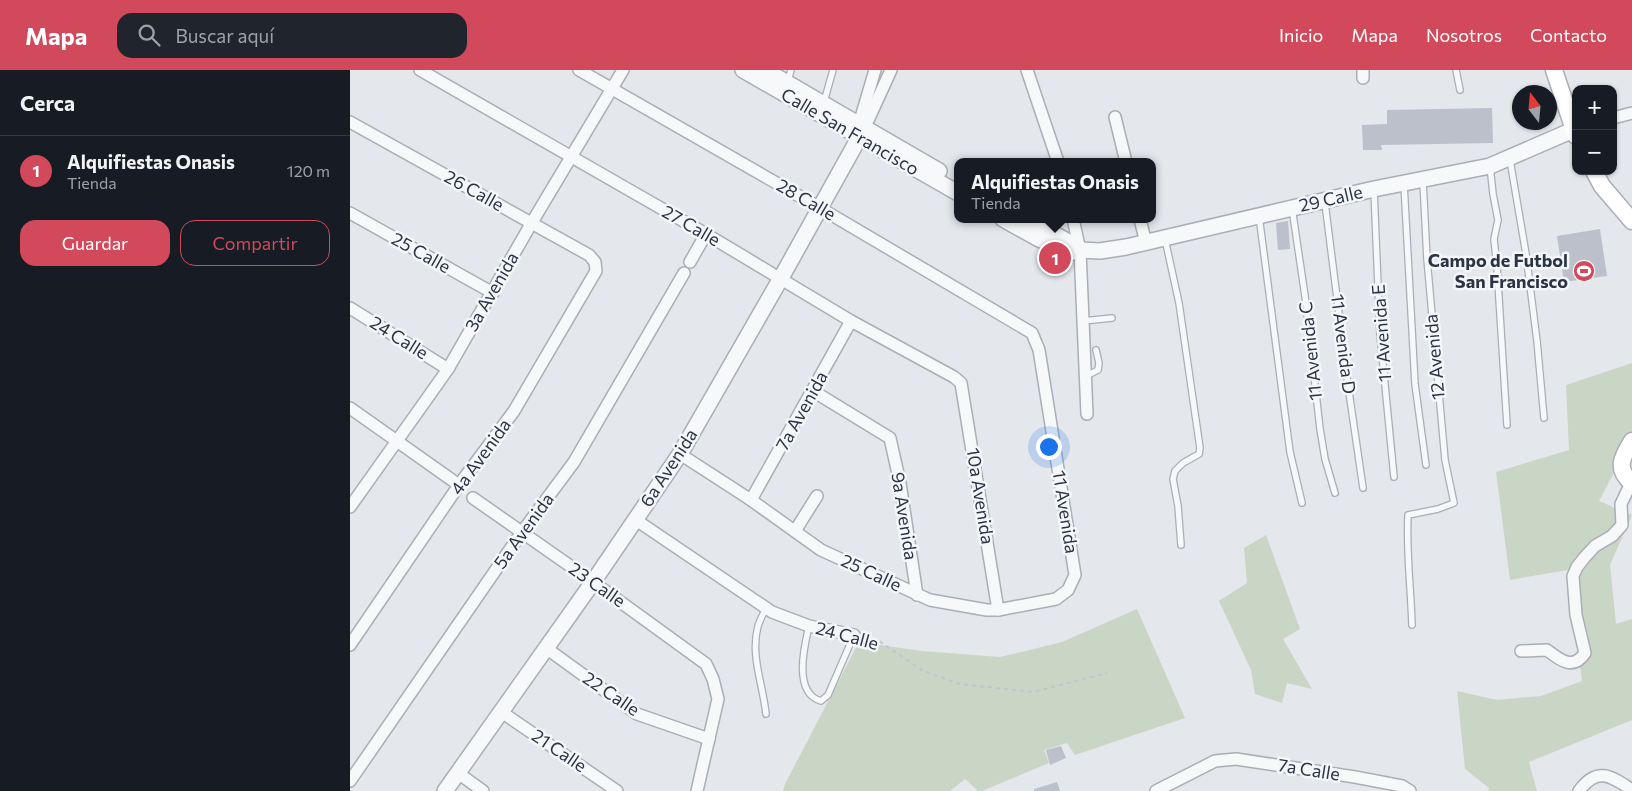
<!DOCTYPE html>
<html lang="es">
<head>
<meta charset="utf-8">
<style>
  body { margin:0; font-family:Commissioner,sans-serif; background:#20242c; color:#f1f3f6 }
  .controls { position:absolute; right:15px; top:15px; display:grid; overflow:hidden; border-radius:10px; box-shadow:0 1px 4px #0004 }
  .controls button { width:45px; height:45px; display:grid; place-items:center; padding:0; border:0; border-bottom:1px solid #363941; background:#171b24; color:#f1f3f6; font:25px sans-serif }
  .compass { position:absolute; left:1162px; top:15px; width:45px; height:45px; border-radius:50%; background:#171b24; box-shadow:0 1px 4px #0004; rotate:344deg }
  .you { position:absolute; left:698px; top:376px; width:18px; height:18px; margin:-12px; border:4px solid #fff; border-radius:50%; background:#1a73e8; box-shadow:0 0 0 8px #1a73e833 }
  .badge { display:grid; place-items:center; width:32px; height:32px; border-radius:50%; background:#d1495b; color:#fff; font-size:16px; font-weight:700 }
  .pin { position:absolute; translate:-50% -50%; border:2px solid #fff; box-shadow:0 1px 5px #0006 }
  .popup { position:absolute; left:604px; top:88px; width:202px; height:65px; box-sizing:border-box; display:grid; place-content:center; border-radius:10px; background:#171b24; filter:drop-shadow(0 1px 4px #0005); font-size:16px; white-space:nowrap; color:#9ea1a6 }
  .popup b { font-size:19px; color:#f1f3f6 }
  .popup::after { content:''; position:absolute; left:50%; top:100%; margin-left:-10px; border:10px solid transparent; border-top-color:#171b24 }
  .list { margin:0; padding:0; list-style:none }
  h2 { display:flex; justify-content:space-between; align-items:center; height:65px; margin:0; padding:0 20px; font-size:21px }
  h2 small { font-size:16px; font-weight:400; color:#9ea1a6 }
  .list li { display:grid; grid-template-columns:32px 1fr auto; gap:15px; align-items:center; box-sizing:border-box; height:70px; padding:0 20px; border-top:1px solid #363941 }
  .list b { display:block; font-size:19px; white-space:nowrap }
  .list p { margin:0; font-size:16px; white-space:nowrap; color:#9ea1a6 }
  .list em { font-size:16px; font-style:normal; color:#9ea1a6 }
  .actions { display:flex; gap:10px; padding:15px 20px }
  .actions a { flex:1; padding:11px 0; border:1px solid #d1495b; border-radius:15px; text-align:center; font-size:18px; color:#d1495b }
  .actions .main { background:#d1495b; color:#fff }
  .icon { flex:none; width:28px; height:28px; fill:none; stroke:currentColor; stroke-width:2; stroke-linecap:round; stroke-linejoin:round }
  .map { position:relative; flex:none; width:1282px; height:721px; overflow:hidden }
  header { display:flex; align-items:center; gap:30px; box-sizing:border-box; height:70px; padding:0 25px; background:#d1495b; color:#fff }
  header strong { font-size:24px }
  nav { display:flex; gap:28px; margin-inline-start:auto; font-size:18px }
  .search { width:350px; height:45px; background:#20242c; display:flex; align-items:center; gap:12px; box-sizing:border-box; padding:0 18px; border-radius:15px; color:#9ea1a6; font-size:19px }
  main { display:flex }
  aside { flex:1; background:#171b24 }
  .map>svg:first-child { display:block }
  .green { fill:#c9d6c5 }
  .building { fill:#bbc0ca }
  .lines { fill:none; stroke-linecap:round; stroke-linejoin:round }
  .service-casing { stroke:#a9aeb7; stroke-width:8 }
  .minor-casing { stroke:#a9aeb7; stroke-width:14 }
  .tertiary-casing { stroke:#a9aeb7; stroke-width:18 }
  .secondary-casing { stroke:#a9aeb7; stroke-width:19 }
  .path { stroke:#c2c5cb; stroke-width:2; stroke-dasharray:4 4; stroke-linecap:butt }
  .service { stroke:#f7f8fa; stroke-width:5.5 }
  .minor { stroke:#f7f8fa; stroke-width:11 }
  .tertiary { stroke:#f7f8fa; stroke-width:15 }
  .secondary { stroke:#fff; stroke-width:16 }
  .labels { text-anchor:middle; stroke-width:5; stroke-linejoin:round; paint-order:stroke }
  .street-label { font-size:18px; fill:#2b3445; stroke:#f4f6f9 }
  .poi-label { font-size:18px; font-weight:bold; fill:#2b3445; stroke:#f4f6f9; text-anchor:end }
</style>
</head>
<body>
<header>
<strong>Mapa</strong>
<div class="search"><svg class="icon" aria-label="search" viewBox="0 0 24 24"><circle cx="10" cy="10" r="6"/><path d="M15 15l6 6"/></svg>Buscar aquí</div>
<nav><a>Inicio</a><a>Mapa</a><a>Nosotros</a><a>Contacto</a></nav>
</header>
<main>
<aside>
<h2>Cerca<small></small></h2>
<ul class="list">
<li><span class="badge">1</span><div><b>Alquifiestas Onasis</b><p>Tienda</p></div><em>120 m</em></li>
</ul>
<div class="actions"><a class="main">Guardar</a><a>Compartir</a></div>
</aside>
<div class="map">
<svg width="1282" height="721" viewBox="0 0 1282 721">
  <rect width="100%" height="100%" fill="#e4e7ec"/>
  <g class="green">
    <polygon points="1282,293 1282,369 1249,431 1282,445 1260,495 1266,554 1282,549 1282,650 1179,692 1187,721 1138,721 1139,718 1115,699 1107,621 1147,630 1191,626 1232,611 1218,500 1160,510 1146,402 1219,380 1216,315"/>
    <polygon points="916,465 950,559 933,569 962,619 937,613 932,633 905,624 901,600 869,531 897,513 894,478"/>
    <polygon points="787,539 835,648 725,685 717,673 694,680 699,693 632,721 628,721 615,709 600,721 433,721 435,714 509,572 572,581 650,587 712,572"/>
  </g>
  <g class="building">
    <polygon points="1142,38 1143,73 1031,75 1032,80 1013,80 1012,55 1037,54 1037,40"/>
    <polygon points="938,151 940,179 928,180 926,153"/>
    <polygon points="1250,159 1257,206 1214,212 1207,166"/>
    <polygon points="711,676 716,688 700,695 696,680"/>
    <polygon points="707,712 710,721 684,721 684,719"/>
  </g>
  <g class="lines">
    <g class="service-casing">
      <g id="service">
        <polyline points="1106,0 1110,20"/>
        <polyline points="438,11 441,0"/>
        <polyline points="474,32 483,0"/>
        <polyline points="1160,90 1176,184 1187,271 1194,348"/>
        <polyline points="1140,96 1143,124 1148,150 1144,169 1147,197 1157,355"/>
        <polyline points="1054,114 1065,314 1076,395"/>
        <polyline points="1024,120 1030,264 1044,407"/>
        <polyline points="975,133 998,315 1013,418"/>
        <polyline points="942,138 955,226 970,359 975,389 985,423"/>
        <polyline points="909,146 940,382 952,433"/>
        <polyline points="815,169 829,233 850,378 849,384 833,393 825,401 823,409 828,436 831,475"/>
        <polyline points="733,251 762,248"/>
        <polyline points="736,306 748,300 749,293 746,280"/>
        <path d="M 1062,555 C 1061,519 1056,482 1058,445 L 1088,439 L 1104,433 L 1095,390 L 1077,189 L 1073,111"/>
        <path d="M 459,556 C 454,577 443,623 471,631 L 478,625 L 504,565"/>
        <path d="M 416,644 C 413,615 400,585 408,556 C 410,550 413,544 416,538"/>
      </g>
    </g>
    <g class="minor-casing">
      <g id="minor">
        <polyline points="70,0 356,164 501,251 604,307 611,313 648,540"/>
        <polyline points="229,0 470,138 682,263 689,280 725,505 718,520 706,529 648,540 637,540 580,530 471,480 401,430 330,384"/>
        <polyline points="677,0 708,92"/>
        <polyline points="1013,8 1013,0"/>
        <polyline points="765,47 776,92"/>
        <polyline points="1263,48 1282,43"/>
        <polyline points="0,52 239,185 245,192 246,201 164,341 109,415 0,575"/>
        <polyline points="509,54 525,0"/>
        <polyline points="515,57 541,0"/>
        <polyline points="0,143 143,223"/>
        <polyline points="723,149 730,180 737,344"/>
        <polyline points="790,149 796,173"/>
        <polyline points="340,192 356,164"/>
        <polyline points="0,238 98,299"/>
        <polyline points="463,321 540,368 550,413 567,525"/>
        <polyline points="0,338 109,415"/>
        <polyline points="123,428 243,512 356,594 363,609 368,629 347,721"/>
        <polyline points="401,430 501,251"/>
        <polyline points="0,437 98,299 181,154 273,0"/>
        <polyline points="286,450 422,542 459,556 504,565"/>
        <polyline points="445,461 467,426"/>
        <polyline points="196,578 287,644 359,669"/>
        <path d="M 1171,581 L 1197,580 C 1210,590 1223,601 1235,583 L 1226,545 L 1223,506 L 1227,497 L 1234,488 L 1245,476 L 1262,466 L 1272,455 L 1271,434 L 1281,413"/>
        <polyline points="150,641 267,721"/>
        <polyline points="108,703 133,721"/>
        <polyline points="0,711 172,462 224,392 334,203"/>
        <polyline points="806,721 865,691 886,689 1005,707 1052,716 1060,721"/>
        <path d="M 1229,721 C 1247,696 1261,706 1282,720"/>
      </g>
    </g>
    <g class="tertiary-casing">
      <g id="tertiary">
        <polyline points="393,0 608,123"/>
        <polyline points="415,0 589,101"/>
        <polyline points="653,149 687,168 719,183 730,180 750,181 776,177 1024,119 1140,96 1223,60"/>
        <polyline points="677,149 724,175 729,179"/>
        <polyline points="95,721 243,512 330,384 431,208 515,57"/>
      </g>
    </g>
    <g class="secondary-casing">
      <g id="secondary">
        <polyline points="1204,0 1226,66"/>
        <polyline points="1244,101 1252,116 1282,151"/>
        <path d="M 1282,371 C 1272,387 1265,399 1282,413"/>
      </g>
    </g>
    <polyline class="path" points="514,568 529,571 573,601 610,614 683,622 757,603"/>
    <use href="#service" class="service"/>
    <use href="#minor" class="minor"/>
    <use href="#tertiary" class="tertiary"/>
    <use href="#secondary" class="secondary"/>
  </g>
  <defs>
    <g id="stadium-disc" transform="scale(1.125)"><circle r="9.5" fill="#d1495b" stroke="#f4f6f9"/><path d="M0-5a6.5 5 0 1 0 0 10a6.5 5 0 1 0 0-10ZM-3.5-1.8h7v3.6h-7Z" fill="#fff"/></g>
  </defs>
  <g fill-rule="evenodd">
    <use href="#stadium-disc" x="1234" y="201"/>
  </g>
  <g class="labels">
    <g class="street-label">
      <text transform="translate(500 62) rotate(30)" y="6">Calle San Francisco</text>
      <text transform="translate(124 121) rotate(29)" y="6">26 Calle</text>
      <text transform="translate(981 129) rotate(-13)" y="6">29 Calle</text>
      <text transform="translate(456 130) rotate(30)" y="6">28 Calle</text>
      <text transform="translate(341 156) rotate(30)" y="6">27 Calle</text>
      <text transform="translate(71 183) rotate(29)" y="6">25 Calle</text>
      <text transform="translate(142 222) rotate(-60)" y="6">3a Avenida</text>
      <text transform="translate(1032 263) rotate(-94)" y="6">11 Avenida E</text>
      <text transform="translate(49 268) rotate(32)" y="6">24 Calle</text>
      <text transform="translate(993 274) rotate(83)" y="6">11 Avenida D</text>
      <text transform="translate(961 281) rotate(-96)" y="6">11 Avenida C</text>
      <text transform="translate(1085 287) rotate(-95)" y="6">12 Avenida</text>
      <text transform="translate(452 341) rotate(-61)" y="6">7a Avenida</text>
      <text transform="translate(131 387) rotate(-54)" y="6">4a Avenida</text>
      <text transform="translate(319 398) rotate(-57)" y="6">6a Avenida</text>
      <text transform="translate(630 426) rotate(81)" y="6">10a Avenida</text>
      <text transform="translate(715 442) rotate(81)" y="6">11 Avenida</text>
      <text transform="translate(554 446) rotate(81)" y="6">9a Avenida</text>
      <text transform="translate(174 461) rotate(-54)" y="6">5a Avenida</text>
      <text transform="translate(521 503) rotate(25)" y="6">25 Calle</text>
      <text transform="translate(247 515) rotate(35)" y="6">23 Calle</text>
      <text transform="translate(497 566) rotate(15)" y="6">24 Calle</text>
      <text transform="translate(261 624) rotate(34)" y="6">22 Calle</text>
      <text transform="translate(209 681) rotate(34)" y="6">21 Calle</text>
      <text transform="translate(959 700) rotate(9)" y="6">7a Calle</text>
    </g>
    <g class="poi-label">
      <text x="1218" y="197">Campo de Futbol<tspan x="1218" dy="21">San Francisco</tspan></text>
    </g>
  </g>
</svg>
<div class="controls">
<button>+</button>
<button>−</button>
</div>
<svg class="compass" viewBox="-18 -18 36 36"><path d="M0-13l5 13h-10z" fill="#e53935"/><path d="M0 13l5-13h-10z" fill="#9ea1a6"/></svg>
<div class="you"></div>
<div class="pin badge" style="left:705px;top:188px">1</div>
<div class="popup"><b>Alquifiestas Onasis</b>Tienda</div>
</div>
</main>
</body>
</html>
